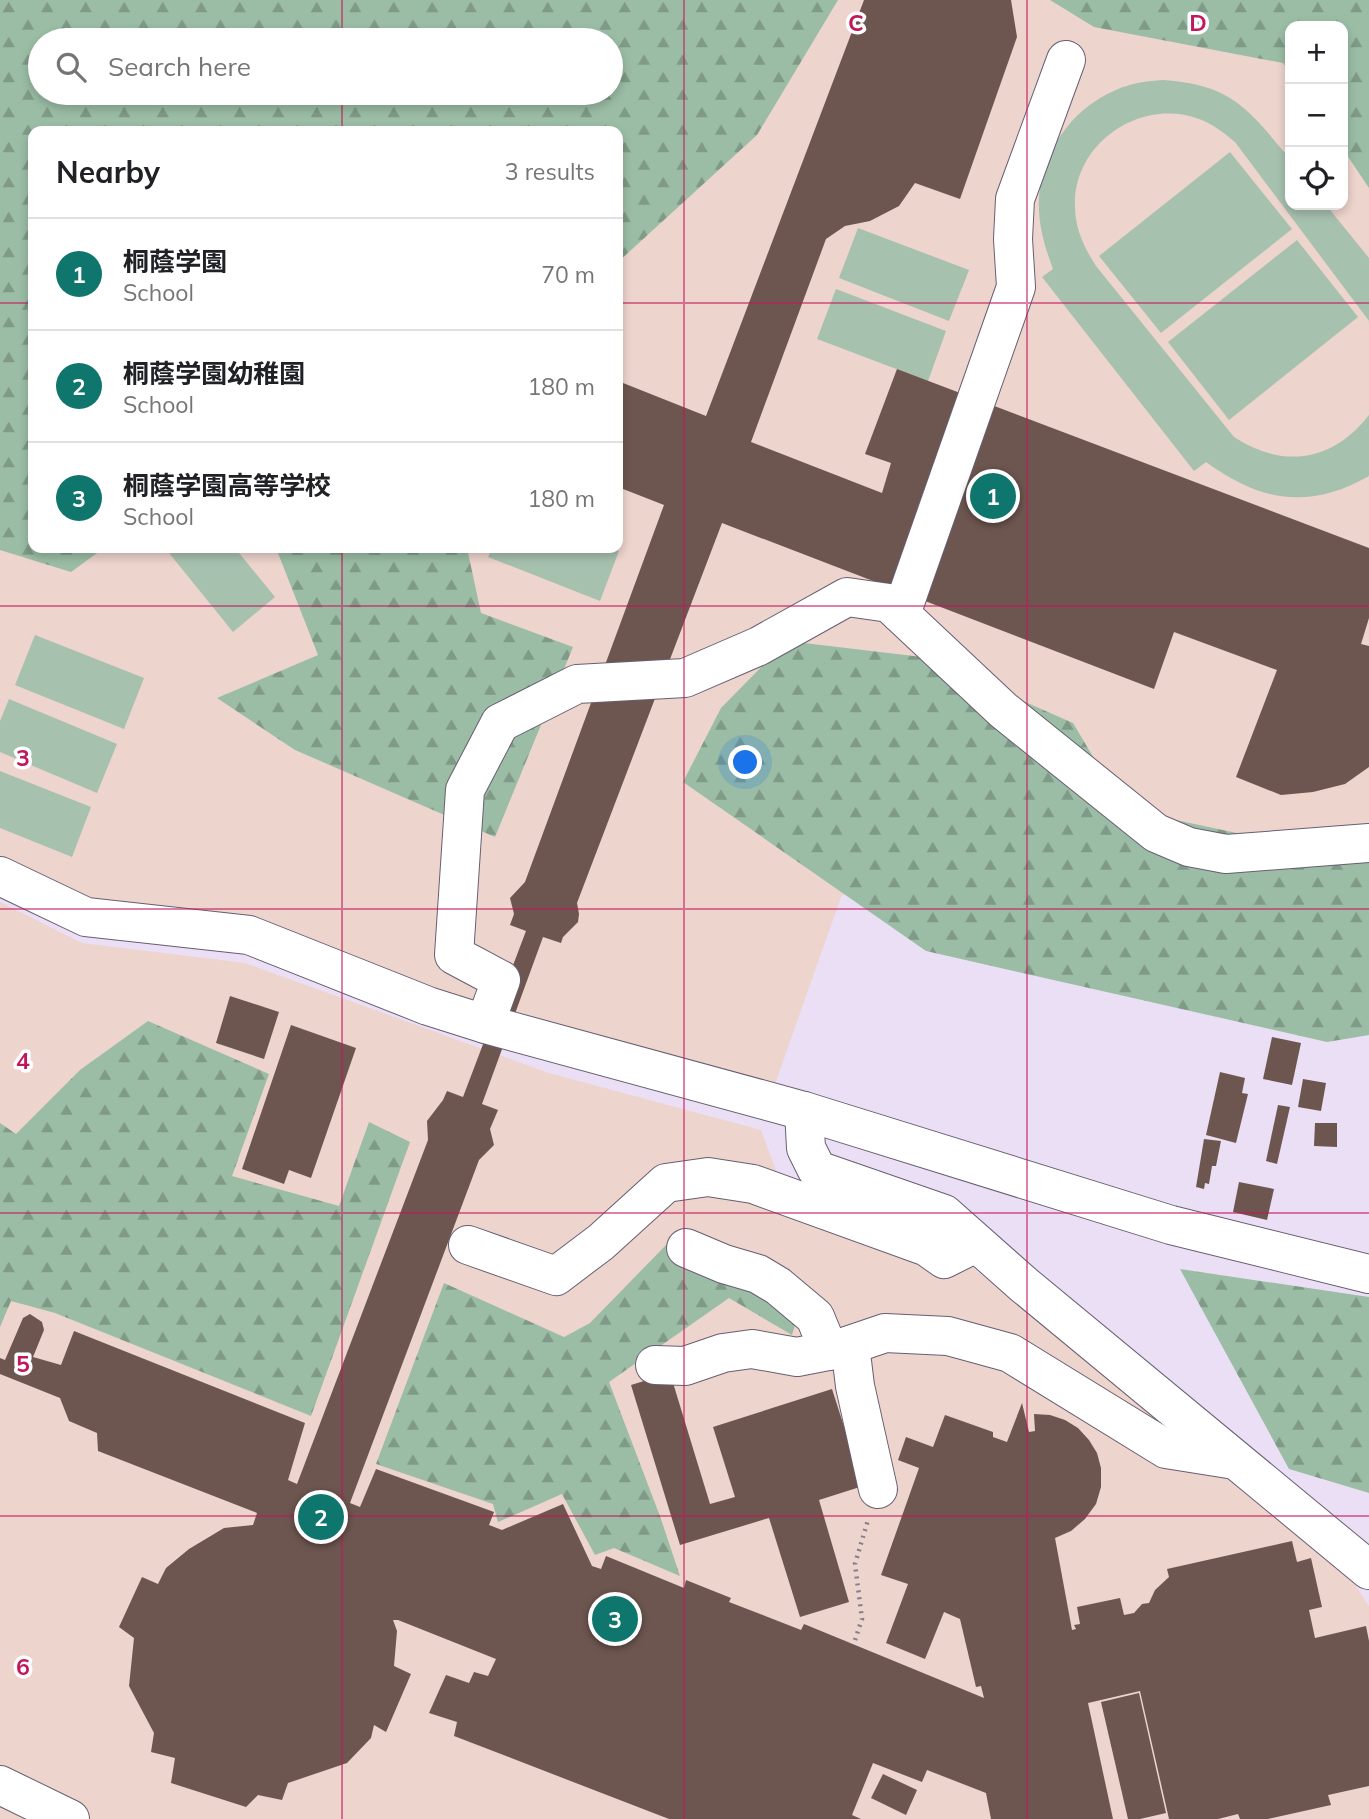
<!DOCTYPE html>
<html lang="en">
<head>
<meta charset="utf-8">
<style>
  body { margin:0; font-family:Mulish,"Noto Sans JP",sans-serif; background:#f6f6f6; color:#202124 }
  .controls { position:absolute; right:21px; top:21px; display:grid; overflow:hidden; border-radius:14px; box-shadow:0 4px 10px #0003 }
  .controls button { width:63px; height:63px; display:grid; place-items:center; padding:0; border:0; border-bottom:2px solid #e0e0e0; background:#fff; color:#202124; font:35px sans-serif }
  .you { position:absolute; left:746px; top:763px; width:24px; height:24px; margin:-18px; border:5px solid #fff; border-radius:50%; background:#1a73e8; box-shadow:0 0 0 10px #1a73e833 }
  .badge { display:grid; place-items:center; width:46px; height:46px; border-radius:50%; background:#0f766e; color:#fff; font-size:23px; font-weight:700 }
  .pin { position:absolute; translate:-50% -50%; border:4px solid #fff; box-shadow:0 2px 7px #0006 }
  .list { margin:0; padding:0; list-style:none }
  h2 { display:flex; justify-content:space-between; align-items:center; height:91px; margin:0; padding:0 28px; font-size:30px }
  h2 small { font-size:23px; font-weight:400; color:#757577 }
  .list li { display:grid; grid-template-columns:46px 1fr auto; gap:21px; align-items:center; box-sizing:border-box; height:112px; padding:0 28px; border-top:2px solid #e0e0e0 }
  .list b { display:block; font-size:26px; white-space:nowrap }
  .list p { margin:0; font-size:23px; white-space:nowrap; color:#757577 }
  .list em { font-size:23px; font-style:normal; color:#757577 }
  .icon { flex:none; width:38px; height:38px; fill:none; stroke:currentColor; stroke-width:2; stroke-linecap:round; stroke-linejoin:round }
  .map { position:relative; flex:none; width:1369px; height:1819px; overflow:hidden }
  .search { position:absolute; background:#fff; box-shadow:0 4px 10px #0003; left:28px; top:28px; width:595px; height:77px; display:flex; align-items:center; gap:18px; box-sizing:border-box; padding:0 24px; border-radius:38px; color:#757577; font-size:26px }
  .panel { position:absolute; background:#fff; box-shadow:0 4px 10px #0003; left:28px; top:126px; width:595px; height:427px; border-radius:14px }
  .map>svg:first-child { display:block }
  .education { fill:#edd4cd }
  .grass { fill:#a7c1af }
  .forest { fill:url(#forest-firs); fill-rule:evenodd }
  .building { fill:#6e5650 }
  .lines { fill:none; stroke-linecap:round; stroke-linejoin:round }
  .minor-casing { stroke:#685e71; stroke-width:40 }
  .path { stroke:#877f8d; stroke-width:4.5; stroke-dasharray:2 5; stroke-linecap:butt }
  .minor { stroke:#fff; stroke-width:38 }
  .grid { fill:none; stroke:#c2185b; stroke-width:2; stroke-opacity:0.55 }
  .grid-label { font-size:23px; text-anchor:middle; font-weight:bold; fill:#c2185b; stroke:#fff; stroke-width:7; stroke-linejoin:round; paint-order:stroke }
</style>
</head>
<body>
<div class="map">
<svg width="1369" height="1819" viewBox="0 0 1369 1819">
  <defs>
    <pattern id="forest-firs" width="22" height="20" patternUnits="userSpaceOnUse" patternTransform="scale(1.75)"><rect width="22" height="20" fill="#9bbda5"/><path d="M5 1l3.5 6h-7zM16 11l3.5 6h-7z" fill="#7f9a87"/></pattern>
  </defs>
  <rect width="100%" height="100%" fill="#ebdff5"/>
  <g class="education">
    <polygon points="796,0 1167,0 1290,46 1290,205 1343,205 1343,89 1369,134 1369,853 878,866 841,897 775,1084 529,1022 259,922 83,899 0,859 0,445 33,548 618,548 618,206"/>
    <polygon points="0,902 82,943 245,963 549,1073 761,1130 777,1173 941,1242 1310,1540 1353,1582 1369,1606 1369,1819 0,1819"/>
  </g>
  <g class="grass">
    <path d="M 1163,80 C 1217,84 1240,98 1274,140 C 1278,146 1288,154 1290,161 C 1294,173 1290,192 1290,205 L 1326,205 L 1369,258 L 1369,321 L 1235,142 C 1224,133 1213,124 1199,119 C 1141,97 1073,143 1075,206 C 1075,229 1084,247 1096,266 L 1234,437 C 1284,469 1332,462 1369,415 L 1369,476 C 1309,510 1261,502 1206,462 L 1194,471 L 1042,277 L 1053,269 C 1046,250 1040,231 1039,211 C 1036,160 1069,109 1116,90 C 1131,83 1147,81 1163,80 Z"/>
    <polygon points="1230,152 1292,229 1161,333 1099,256"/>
    <polygon points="858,228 969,270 949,321 839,278"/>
    <polygon points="1297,240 1358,317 1229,420 1168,342"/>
    <polygon points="836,289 946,331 928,381 817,339"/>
    <polygon points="165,548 235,548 275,597 233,632"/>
    <polygon points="492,548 611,548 619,551 600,601 488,557"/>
    <polygon points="35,635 144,678 124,729 15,685"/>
    <polygon points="9,699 117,744 97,793 0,752 0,721"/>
    <polygon points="0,771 91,807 72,857 0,828"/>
  </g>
  <g class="forest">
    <path d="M 0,0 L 838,0 L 757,135 L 618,262 L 618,131 L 33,131 L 33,548 L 104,548 L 71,572 L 0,550 ZM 40,40 L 611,40 L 611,93 L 40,93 Z"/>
    <polygon points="1050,0 1369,0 1369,188 1343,149 1343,26 1290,26 1290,73 1283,63 1094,27"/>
    <polygon points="276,548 467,548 481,613 573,647 495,837 295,750 217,698 318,655"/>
    <polygon points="787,641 922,657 1073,723 1124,809 1369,861 1369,1035 1327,1042 926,951 683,782 721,708"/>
    <polygon points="148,1021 269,1074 232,1176 339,1206 369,1122 410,1142 311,1416 55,1313 11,1301 0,1327 0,1123 16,1134 80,1070"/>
    <polygon points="668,1243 799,1312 792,1335 729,1298 609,1382 661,1519 680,1576 614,1548 595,1555 562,1494 498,1522 493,1504 376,1464 444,1283 564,1337 590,1323"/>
    <polygon points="1180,1269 1369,1297 1369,1493 1289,1469"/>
  </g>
  <g class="building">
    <polygon points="864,0 1011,0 1017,37 960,199 915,183 899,206 870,221 845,226 826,239 751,442 882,493 891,463 865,454 897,369 1369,548 1369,618 1361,644 1369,646 1369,767 1345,784 1313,792 1281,795 1236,777 1277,670 1174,632 1154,689 722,523 577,903 579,914 578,922 563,937 561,943 543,937 482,1104 498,1110 490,1129 494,1145 479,1160 350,1503 360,1507 376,1469 494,1512 489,1525 502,1530 563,1504 592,1566 601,1569 606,1556 684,1588 686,1580 731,1598 729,1602 801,1630 804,1624 984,1698 981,1686 976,1687 960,1619 944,1612 925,1659 886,1643 908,1584 881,1575 919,1468 898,1460 906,1437 933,1447 945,1415 993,1432 993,1437 1007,1442 1022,1403 1029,1432 1035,1431 1034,1414 1050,1415 1065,1420 1078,1428 1089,1440 1097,1453 1101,1468 1101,1487 1096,1504 1085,1519 1071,1531 1055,1538 1072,1630 1076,1629 1074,1625 1080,1624 1077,1607 1120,1598 1124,1615 1134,1613 1142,1604 1149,1603 1155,1590 1169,1577 1167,1569 1292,1541 1297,1562 1311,1558 1322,1607 1309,1610 1315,1638 1366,1626 1369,1641 1369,1786 1328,1795 1331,1805 1268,1819 1240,1819 1238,1814 1218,1819 1169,1819 1140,1691 1088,1703 1113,1819 991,1819 986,1793 927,1770 922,1782 873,1763 852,1815 861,1819 669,1819 454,1736 457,1722 429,1713 446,1675 469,1683 474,1672 488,1676 496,1659 398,1620 393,1620 397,1631 394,1666 411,1674 386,1732 374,1725 371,1738 347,1763 288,1783 282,1800 258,1795 246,1807 171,1783 175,1758 151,1752 154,1733 129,1686 134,1638 119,1627 142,1577 158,1584 166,1568 189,1549 224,1528 253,1525 257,1513 98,1451 97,1433 69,1421 60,1398 0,1374 0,1358 5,1360 23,1318 30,1314 42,1322 44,1330 33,1357 61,1365 74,1331 305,1423 288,1480 297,1484 428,1140 427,1121 443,1100 447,1091 463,1097 526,931 510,925 514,914 510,898 525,882 664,505 618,487 618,381 706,416"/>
    <polygon points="230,996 279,1012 264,1059 216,1043"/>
    <polygon points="291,1025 356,1048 311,1178 289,1170 284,1184 242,1169"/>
    <polygon points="1272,1037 1301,1043 1292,1085 1263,1079"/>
    <polygon points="1220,1072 1245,1078 1242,1093 1248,1094 1236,1143 1206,1135"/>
    <polygon points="1303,1079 1326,1083 1321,1111 1298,1107"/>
    <polygon points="1278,1105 1290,1107 1277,1164 1266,1161"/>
    <polygon points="1315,1123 1337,1123 1337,1147 1314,1146"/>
    <polygon points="1204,1139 1221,1141 1216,1166 1212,1166 1209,1184 1205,1183 1204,1189 1196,1187"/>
    <polygon points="1239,1182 1274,1189 1267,1220 1233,1212"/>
    <polygon points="670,1373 710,1504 735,1497 713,1427 832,1389 863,1486 819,1500 849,1602 800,1617 769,1518 680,1545 631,1385"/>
    <polygon points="1139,1693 1166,1813 1140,1819 1128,1819 1101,1702"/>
    <polygon points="883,1774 917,1790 906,1815 871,1798"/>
  </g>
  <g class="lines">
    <g class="minor-casing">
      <g id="minor">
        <polyline points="901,614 1016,287 1013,239 1015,199 1066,60"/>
        <polyline points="0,876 86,917 249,935 428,1006 485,1024 804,1111 1171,1225 1369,1274"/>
        <polyline points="485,1024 501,980 454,955 465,790 500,723 577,684 685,678 759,646 847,597 889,603 1003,710 1156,833 1189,847 1226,854 1369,843"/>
        <polyline points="804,1111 806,1148 817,1170 944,1214 1023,1284 1369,1570"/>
        <polyline points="468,1245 556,1276 601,1242 666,1183 708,1177 753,1184 927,1247 944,1259 976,1243"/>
        <polyline points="686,1248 724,1264 758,1274 778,1286 815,1317 829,1351"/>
        <polyline points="850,1345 855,1386 878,1489"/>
        <polyline points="655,1365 685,1366 723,1353 752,1349 797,1357 838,1349 885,1333 948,1336 1010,1353 1166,1449 1235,1460"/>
        <polyline points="0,1785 70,1819"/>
      </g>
    </g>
    <polyline class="path" points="855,1640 862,1619 855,1564 868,1520"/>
    <use href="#minor" class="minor"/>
  </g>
  <path class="grid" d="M 342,0 L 342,40M 684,0 L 684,1819M 1027,0 L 1027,1819M 342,93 L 342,131M 0,303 L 33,303M 618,303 L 1369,303M 342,548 L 342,1819M 0,606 L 1369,606M 0,909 L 1369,909M 0,1213 L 1369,1213M 0,1516 L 1369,1516"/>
  <g class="grid-label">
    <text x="856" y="31">C</text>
    <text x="1198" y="31">D</text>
    <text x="23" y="766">3</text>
    <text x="23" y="1069">4</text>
    <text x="23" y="1372">5</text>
    <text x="23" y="1675">6</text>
  </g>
</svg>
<div class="controls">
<button>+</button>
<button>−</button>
<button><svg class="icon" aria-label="locate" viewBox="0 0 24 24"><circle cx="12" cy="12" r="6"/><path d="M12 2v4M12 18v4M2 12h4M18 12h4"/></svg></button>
</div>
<div class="you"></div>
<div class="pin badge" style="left:993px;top:496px">1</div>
<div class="pin badge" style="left:321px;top:1517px">2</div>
<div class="pin badge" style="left:615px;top:1619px">3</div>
<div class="search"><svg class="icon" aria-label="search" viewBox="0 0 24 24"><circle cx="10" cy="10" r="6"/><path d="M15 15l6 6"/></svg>Search here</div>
<section class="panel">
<h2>Nearby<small>3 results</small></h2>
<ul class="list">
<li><span class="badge">1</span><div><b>桐蔭学園</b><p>School</p></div><em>70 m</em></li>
<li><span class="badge">2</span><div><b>桐蔭学園幼稚園</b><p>School</p></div><em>180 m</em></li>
<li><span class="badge">3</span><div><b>桐蔭学園高等学校</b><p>School</p></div><em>180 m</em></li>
</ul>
</section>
</div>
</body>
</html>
